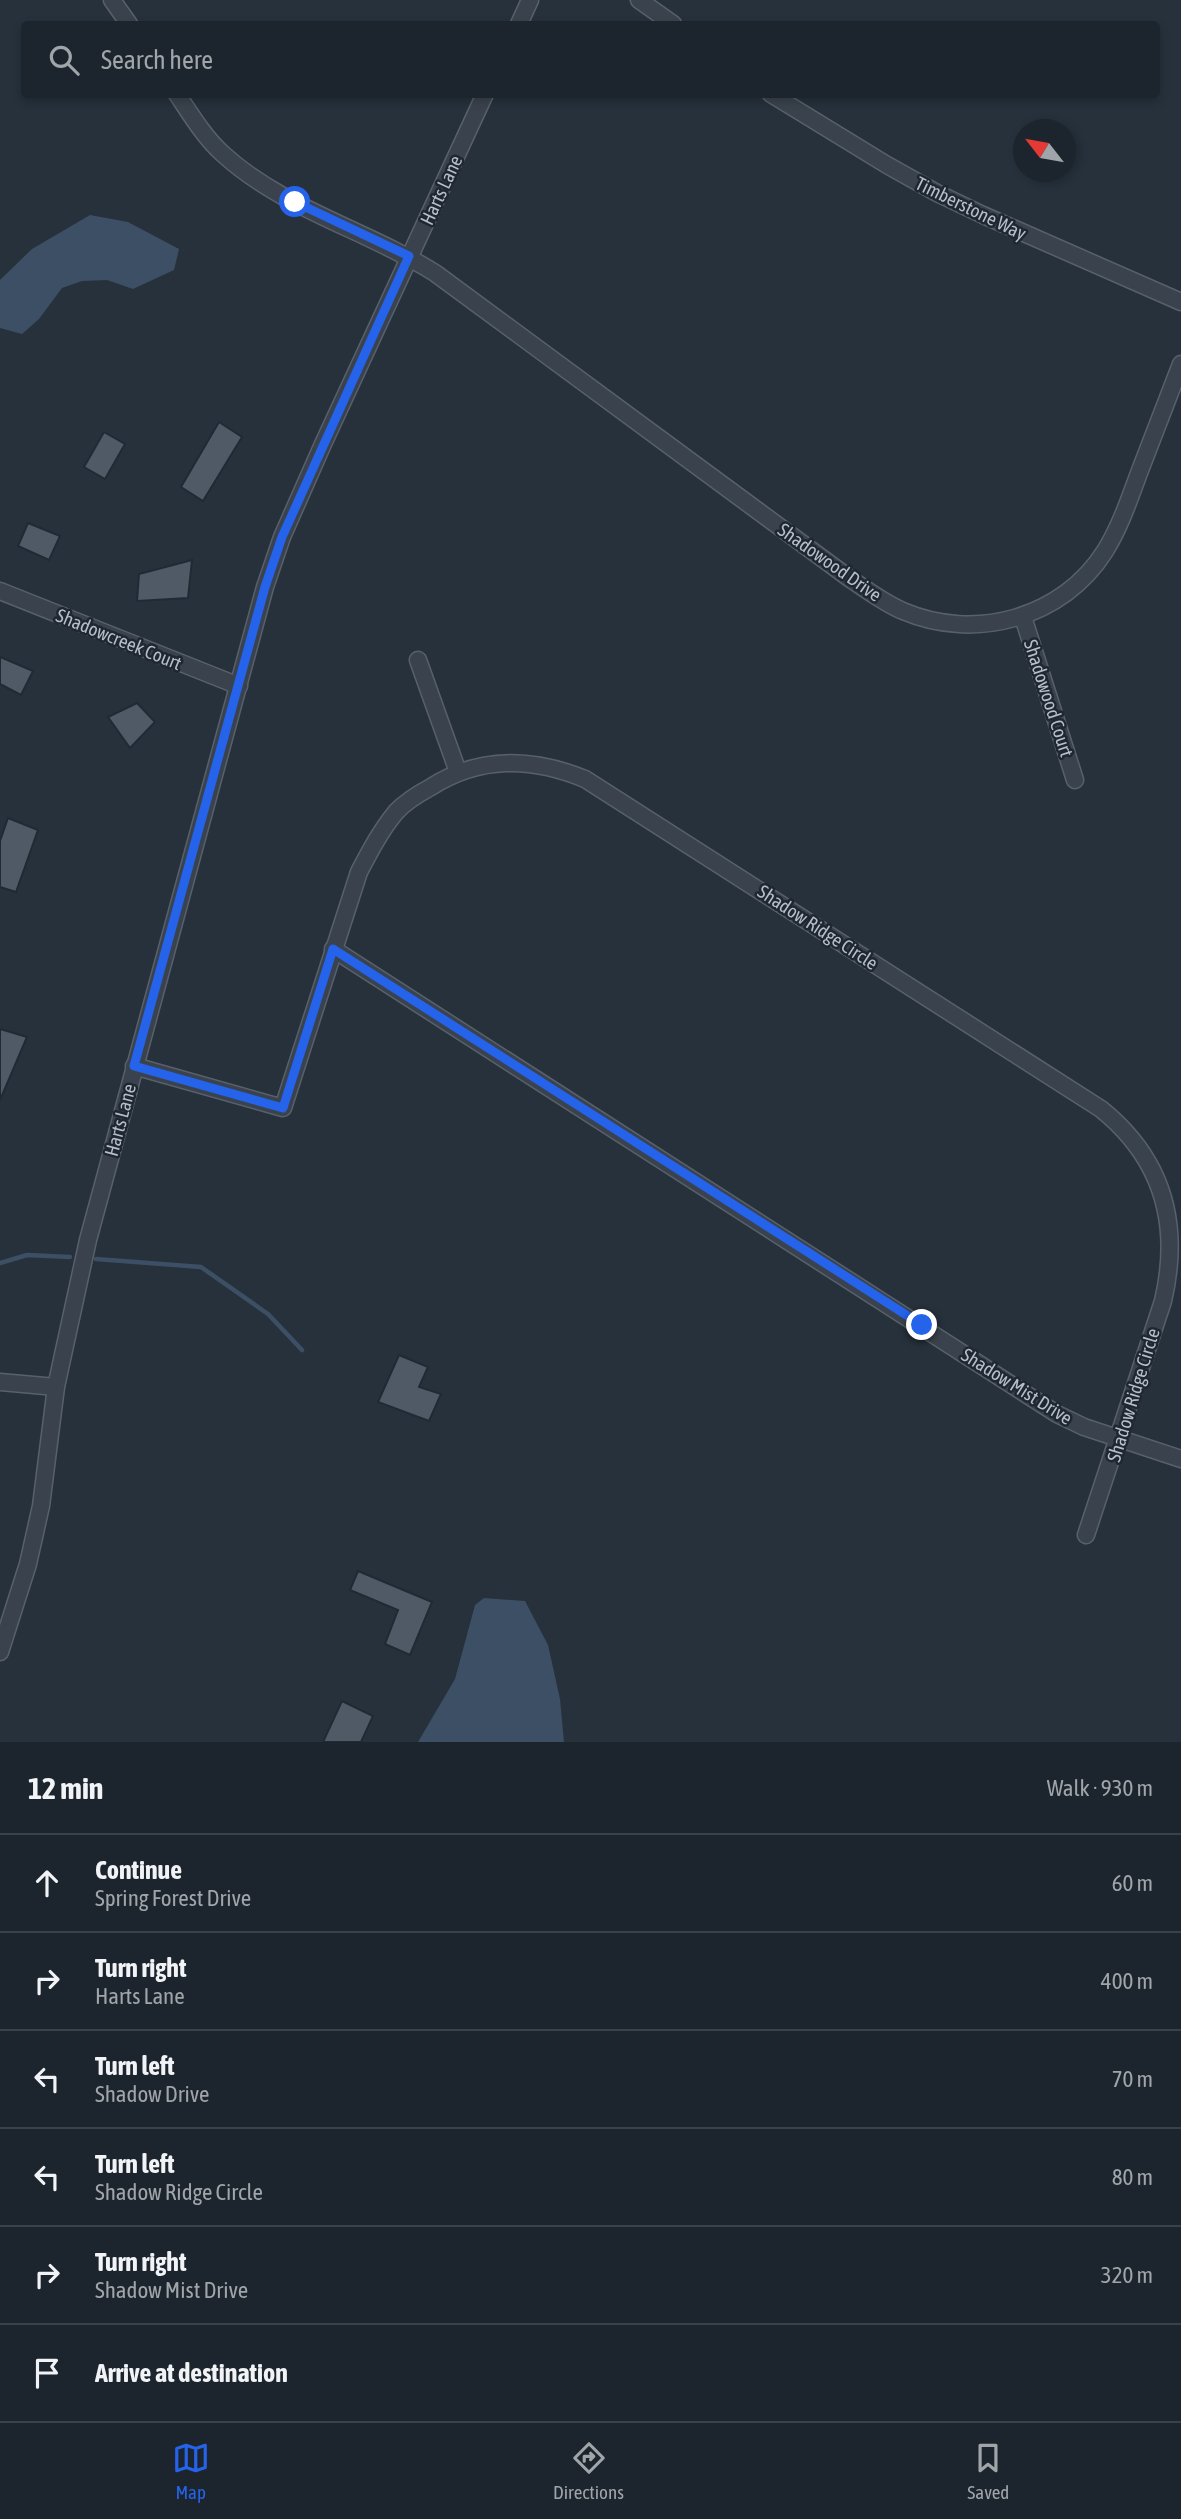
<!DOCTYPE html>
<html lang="en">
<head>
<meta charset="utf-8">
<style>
  body { margin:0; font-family:"Asap Condensed",sans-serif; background:#293139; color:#f1f3f6 }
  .compass { position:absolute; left:1013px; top:119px; width:63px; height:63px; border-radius:50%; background:#1c252d; box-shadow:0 4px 10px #0003; rotate:301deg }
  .stop { position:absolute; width:21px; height:21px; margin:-16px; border:5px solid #2563eb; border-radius:50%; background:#fff }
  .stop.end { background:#2563eb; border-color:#fff; box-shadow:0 2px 7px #0008 }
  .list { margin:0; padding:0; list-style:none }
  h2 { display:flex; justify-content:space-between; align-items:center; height:91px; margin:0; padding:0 28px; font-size:30px }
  h2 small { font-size:23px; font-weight:400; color:#a0a5aa }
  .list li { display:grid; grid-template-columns:46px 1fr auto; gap:21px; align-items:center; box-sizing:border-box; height:98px; padding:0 28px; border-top:2px solid #3a4249 }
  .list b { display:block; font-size:26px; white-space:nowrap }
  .list p { margin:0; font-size:23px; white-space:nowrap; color:#a0a5aa }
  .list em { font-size:23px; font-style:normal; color:#a0a5aa }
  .icon { flex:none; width:38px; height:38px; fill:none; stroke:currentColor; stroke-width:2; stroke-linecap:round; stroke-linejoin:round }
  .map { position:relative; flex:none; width:1181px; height:1742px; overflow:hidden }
  .search { position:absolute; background:#1c252d; box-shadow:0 4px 10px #0003; left:21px; right:21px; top:21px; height:77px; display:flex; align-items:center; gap:18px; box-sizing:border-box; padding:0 24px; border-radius:7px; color:#a0a5aa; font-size:26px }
  .sheet { height:679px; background:#1c252d }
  nav { display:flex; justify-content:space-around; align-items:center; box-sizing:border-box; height:98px; border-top:2px solid #3a4249; background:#1c252d; font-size:19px; color:#a0a5aa }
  nav a { display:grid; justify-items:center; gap:4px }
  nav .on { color:#2563eb }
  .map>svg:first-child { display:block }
  .water { fill:#3d4f64 }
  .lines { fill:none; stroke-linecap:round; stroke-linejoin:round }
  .stream { stroke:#3d4f64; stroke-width:4.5 }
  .building { fill:#505a67; stroke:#212a34; stroke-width:2 }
  .minor-casing { stroke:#58616b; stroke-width:19 }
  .minor { stroke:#3a434d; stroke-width:16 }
  .route { stroke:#2563eb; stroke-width:9 }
  .labels { text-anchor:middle; stroke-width:5; stroke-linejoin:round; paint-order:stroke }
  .street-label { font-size:19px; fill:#b6bec8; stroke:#1f2832 }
</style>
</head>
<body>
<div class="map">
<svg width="1181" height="1742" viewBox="0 0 1181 1742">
  <rect width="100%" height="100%" fill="#26313c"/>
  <g class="water">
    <polygon points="90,215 128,222 179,249 174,270 133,289 107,280 82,281 62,288 39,319 22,334 0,328 0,280 32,249"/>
    <polygon points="484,1598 525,1601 548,1645 560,1699 564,1742 418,1742 455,1679 475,1605"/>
  </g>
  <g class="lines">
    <g class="stream">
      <polyline points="96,1259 201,1267 268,1314 302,1350"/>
      <polyline points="0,1263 27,1255 70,1257"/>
    </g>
  </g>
  <g class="building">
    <polygon points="219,422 242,437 203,501 181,487"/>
    <polygon points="104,432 125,444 105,479 84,467"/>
    <polygon points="28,523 60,536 49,560 18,546"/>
    <polygon points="192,560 188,598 137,601 139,574"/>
    <polygon points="0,657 33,671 21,695 0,684"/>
    <polygon points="137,703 155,722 130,748 108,717"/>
    <polygon points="8,818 38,830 16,892 0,887 0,841"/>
    <polygon points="0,1029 27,1037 0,1100"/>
    <polygon points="399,1355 428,1367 419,1387 441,1394 429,1421 378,1402"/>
    <polygon points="358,1571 432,1602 410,1655 385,1644 398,1610 350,1590"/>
    <polygon points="342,1701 373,1716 361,1742 323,1742"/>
  </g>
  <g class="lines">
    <g class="minor-casing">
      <g id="minor">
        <polyline points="112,0 129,24"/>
        <polyline points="639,0 673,24"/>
        <polyline points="519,24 530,0"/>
        <path d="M 177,94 C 191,115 205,138 223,154 C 283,209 367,230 435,273 L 849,578 C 867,590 884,603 903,611 C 975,642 1063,618 1105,551 C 1120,527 1129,500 1139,473 C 1153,437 1167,401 1181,364"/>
        <polyline points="771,94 887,165 937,193 983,215 1181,302"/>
        <polyline points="0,591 239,686"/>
        <polyline points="1023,617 1075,780"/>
        <polyline points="418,660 458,772"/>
        <polyline points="333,949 1057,1414 1084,1427 1181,1459"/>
        <path d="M 134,1066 L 283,1108 L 359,872 C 370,851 381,830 396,812 C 406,801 418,794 431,787 C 480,756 531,757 585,779 L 1101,1109 C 1163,1159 1181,1224 1163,1301 L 1086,1535"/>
        <polyline points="0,1382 56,1387"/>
        <polyline points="0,1652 28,1564 41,1506 56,1387 88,1240 265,587 282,537 323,444 485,94"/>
      </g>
    </g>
    <use href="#minor" class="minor"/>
  </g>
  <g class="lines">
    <polyline class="route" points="295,202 409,256 282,537 265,587 134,1066 283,1108 333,949 922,1325"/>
  </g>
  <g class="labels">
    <g class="street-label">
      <text transform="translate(441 190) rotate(-65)" y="7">Harts Lane</text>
      <text transform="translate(971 208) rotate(26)" y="7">Timberstone Way</text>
      <text transform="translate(830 562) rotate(35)" y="7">Shadowood Drive</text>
      <text transform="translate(119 639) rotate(22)" y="7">Shadowcreek Court</text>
      <text transform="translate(1049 698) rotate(72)" y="7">Shadowood Court</text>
      <text transform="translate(818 927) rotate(33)" y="7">Shadow Ridge Circle</text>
      <text transform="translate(120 1120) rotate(-75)" y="7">Harts Lane</text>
      <text transform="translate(1017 1386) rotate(32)" y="7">Shadow Mist Drive</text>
      <text transform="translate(1133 1395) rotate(-73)" y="7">Shadow Ridge Circle</text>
    </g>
  </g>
</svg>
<svg class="compass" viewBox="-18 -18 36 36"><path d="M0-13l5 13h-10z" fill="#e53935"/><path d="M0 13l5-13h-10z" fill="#a0a5aa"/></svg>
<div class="stop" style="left:295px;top:202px"></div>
<div class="stop end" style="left:922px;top:1325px"></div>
<div class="search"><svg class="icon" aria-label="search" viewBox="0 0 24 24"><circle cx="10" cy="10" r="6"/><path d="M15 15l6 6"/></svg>Search here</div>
</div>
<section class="sheet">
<h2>12 min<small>Walk · 930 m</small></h2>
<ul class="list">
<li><svg class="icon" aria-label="ahead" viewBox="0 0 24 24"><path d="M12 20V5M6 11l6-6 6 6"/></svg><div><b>Continue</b><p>Spring Forest Drive</p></div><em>60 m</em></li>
<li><svg class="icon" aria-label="right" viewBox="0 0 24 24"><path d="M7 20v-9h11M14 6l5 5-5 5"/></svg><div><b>Turn right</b><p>Harts Lane</p></div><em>400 m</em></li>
<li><svg class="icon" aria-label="left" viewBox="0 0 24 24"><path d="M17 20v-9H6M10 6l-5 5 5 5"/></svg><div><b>Turn left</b><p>Shadow Drive</p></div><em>70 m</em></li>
<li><svg class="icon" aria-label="left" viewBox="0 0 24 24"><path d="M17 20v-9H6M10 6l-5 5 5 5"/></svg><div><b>Turn left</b><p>Shadow Ridge Circle</p></div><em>80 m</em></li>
<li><svg class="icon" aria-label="right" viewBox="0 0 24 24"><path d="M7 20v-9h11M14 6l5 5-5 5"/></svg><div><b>Turn right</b><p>Shadow Mist Drive</p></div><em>320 m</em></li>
<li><svg class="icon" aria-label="arrive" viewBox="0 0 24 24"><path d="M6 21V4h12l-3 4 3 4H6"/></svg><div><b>Arrive at destination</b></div></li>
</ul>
</section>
<nav>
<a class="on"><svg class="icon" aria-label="map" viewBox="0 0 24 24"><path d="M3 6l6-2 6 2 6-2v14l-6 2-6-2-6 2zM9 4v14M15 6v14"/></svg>Map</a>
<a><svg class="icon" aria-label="directions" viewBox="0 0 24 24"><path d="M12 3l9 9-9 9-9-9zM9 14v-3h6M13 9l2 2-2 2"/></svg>Directions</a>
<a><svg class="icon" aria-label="saved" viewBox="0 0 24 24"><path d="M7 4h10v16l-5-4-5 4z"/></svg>Saved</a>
</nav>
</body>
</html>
